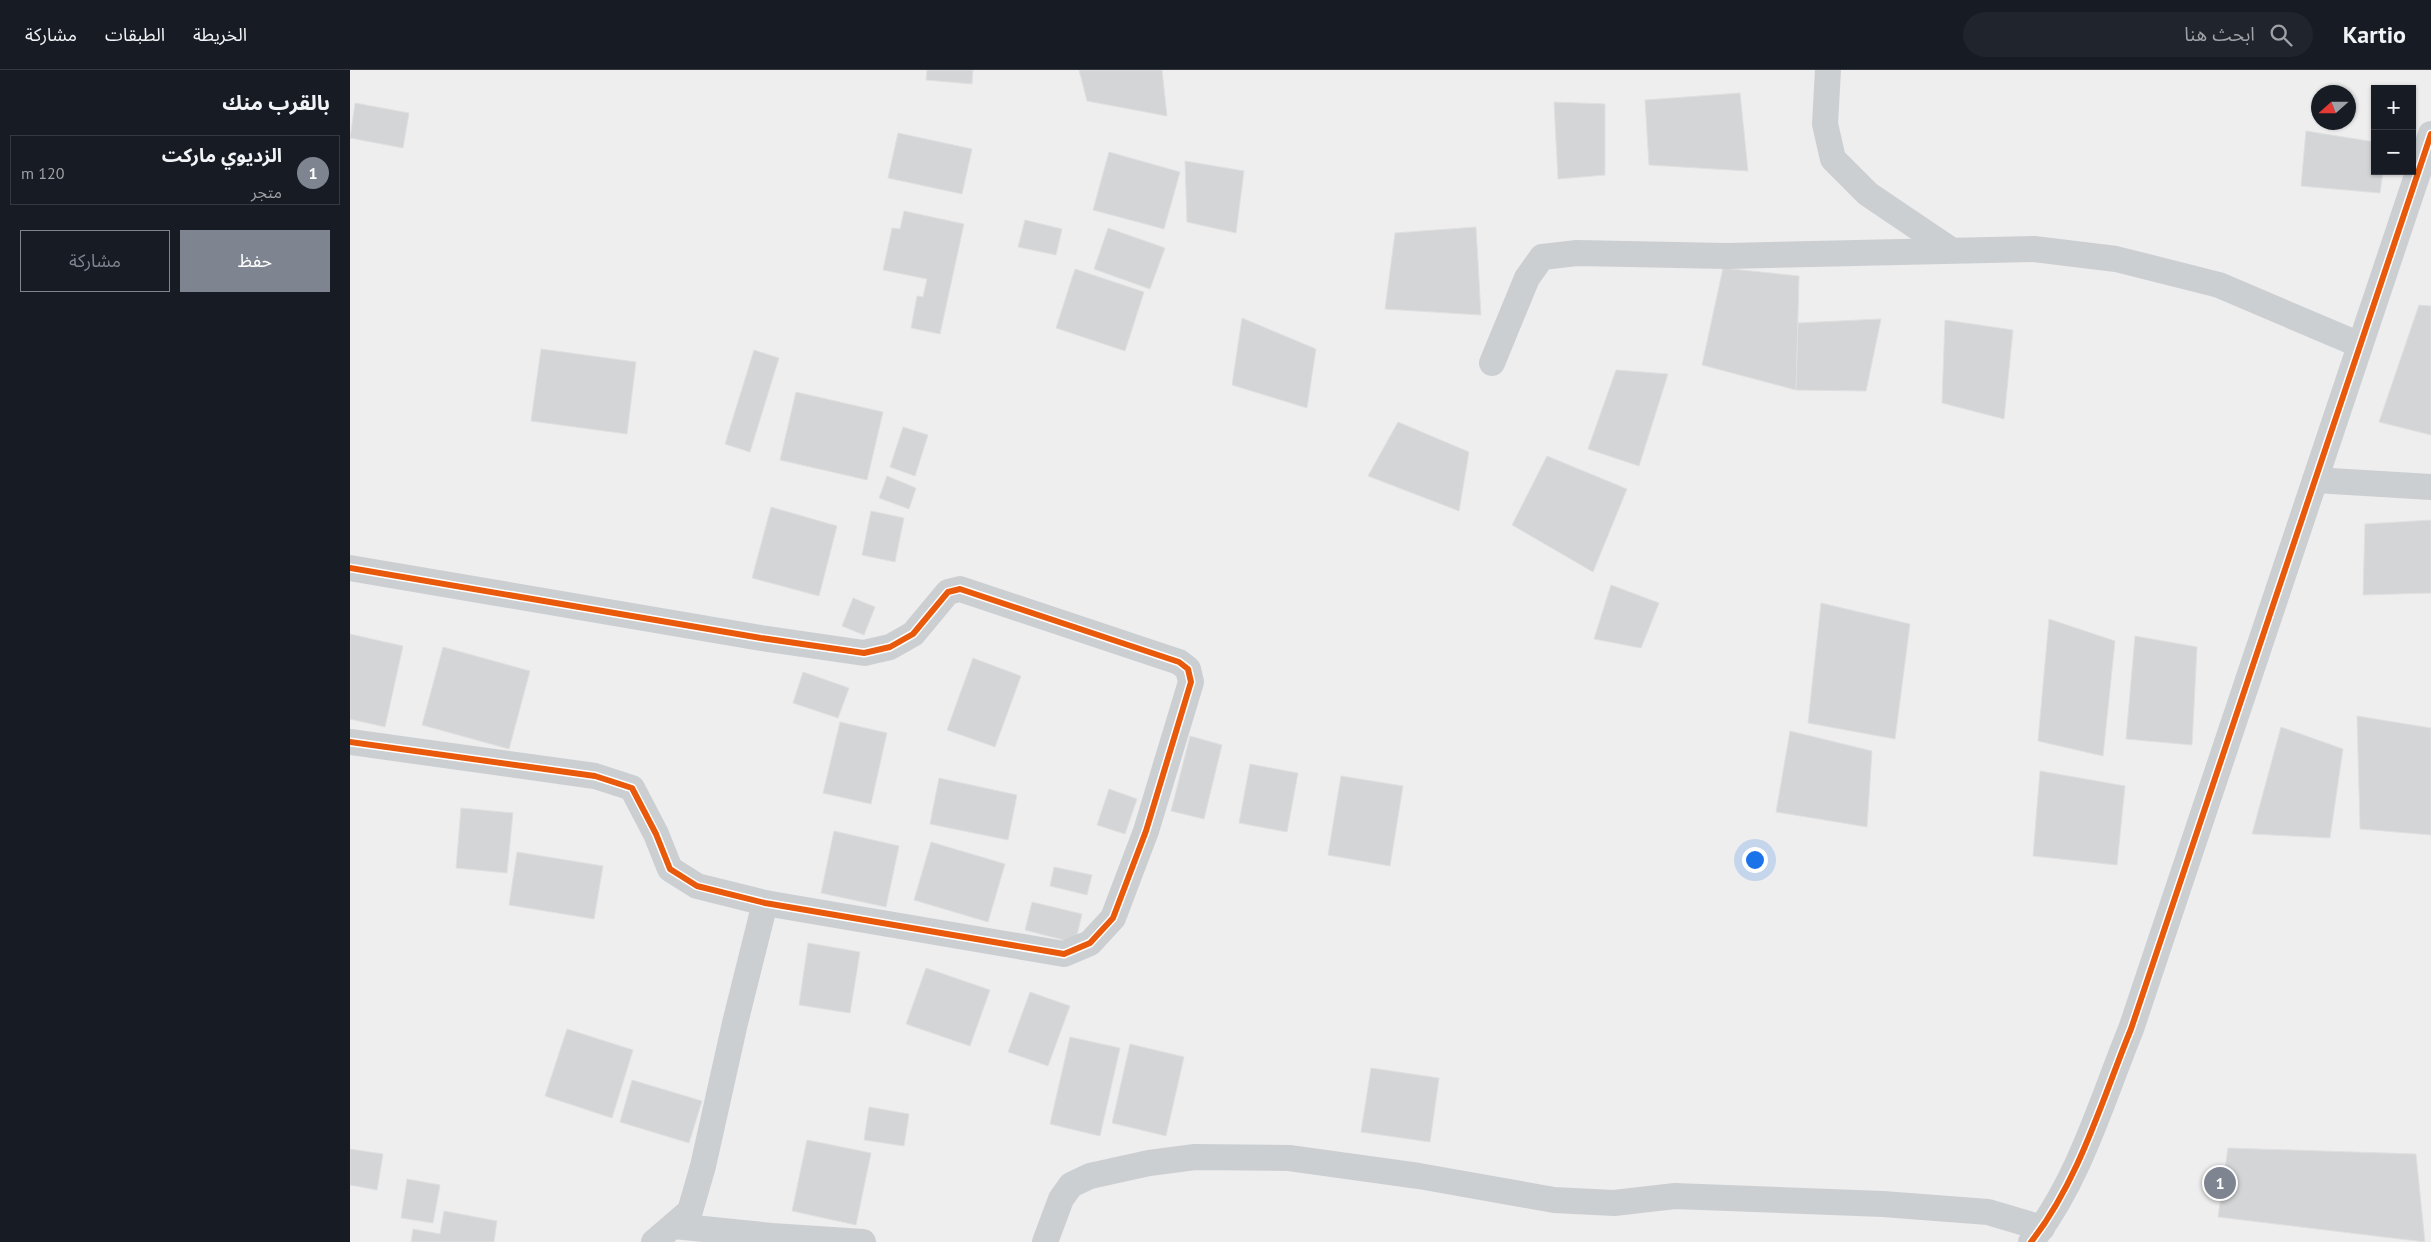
<!DOCTYPE html>
<html lang="ar">
<head>
<meta charset="utf-8">
<style>
  body { margin:0; font-family:"PT Sans","Noto Sans Arabic",sans-serif; background:#20242c; color:#f1f3f6; direction:rtl }
  .controls { position:absolute; right:15px; top:15px; display:grid; overflow:hidden; border-radius:0px; box-shadow:0 1px 4px #0004 }
  .controls button { width:45px; height:45px; display:grid; place-items:center; padding:0; border:0; border-bottom:1px solid #363941; background:#171b24; color:#f1f3f6; font:25px sans-serif }
  .compass { position:absolute; left:1961px; top:15px; width:45px; height:45px; border-radius:50%; background:#171b24; box-shadow:0 1px 4px #0004; rotate:249deg }
  .you { position:absolute; left:1404px; top:789px; width:18px; height:18px; margin:-12px; border:4px solid #fff; border-radius:50%; background:#1a73e8; box-shadow:0 0 0 8px #1a73e833 }
  .badge { display:grid; place-items:center; width:32px; height:32px; border-radius:50%; background:#7f8590; color:#fff; font-size:16px; font-weight:700 }
  .pin { position:absolute; translate:-50% -50%; border:2px solid #fff; box-shadow:0 1px 5px #0006 }
  .list { margin:0; padding:0; list-style:none }
  h2 { display:flex; justify-content:space-between; align-items:center; height:65px; margin:0; padding:0 20px; font-size:21px }
  h2 small { font-size:16px; font-weight:400; color:#9ea1a6 }
  .list li { display:grid; grid-template-columns:32px 1fr auto; gap:15px; align-items:center; box-sizing:border-box; height:70px; margin:0 10px 10px; padding:0 10px; border:1px solid #363941; border-radius:0px }
  .list b { display:block; font-size:19px; white-space:nowrap }
  .list p { margin:0; font-size:16px; white-space:nowrap; color:#9ea1a6 }
  .list em { font-size:16px; font-style:normal; color:#9ea1a6 }
  .actions { display:flex; gap:10px; padding:15px 20px }
  .actions a { flex:1; padding:11px 0; border:1px solid #7f8590; border-radius:0px; text-align:center; font-size:18px; color:#7f8590 }
  .actions .main { background:#7f8590; color:#fff }
  .icon { flex:none; width:28px; height:28px; fill:none; stroke:currentColor; stroke-width:2; stroke-linecap:round; stroke-linejoin:round }
  .map { position:relative; flex:none; width:2081px; height:1172px; overflow:hidden; direction:ltr }
  header { display:flex; align-items:center; gap:30px; box-sizing:border-box; height:70px; padding:0 25px; background:#171b24; border-bottom:1px solid #363941 }
  header strong { font-size:24px }
  nav { display:flex; gap:28px; margin-inline-start:auto; font-size:18px }
  .search { width:350px; height:45px; background:#20242c; display:flex; align-items:center; gap:12px; box-sizing:border-box; padding:0 18px; border-radius:28px; color:#9ea1a6; font-size:19px }
  main { display:flex }
  aside { flex:1; background:#171b24 }
  .map>svg:first-child { display:block }
  .building { fill:#d4d5d7; stroke:#e0e0e1 }
  .lines { fill:none; stroke-linecap:round; stroke-linejoin:round }
  .street { stroke:#cccfd2; stroke-width:26 }
  .cycleway-casing { stroke:#fff; stroke-width:9 }
  .cycleway { stroke:#e8590c; stroke-width:6 }
</style>
</head>
<body>
<header>
<strong>Kartio</strong>
<div class="search"><svg class="icon" aria-label="search" viewBox="0 0 24 24"><circle cx="10" cy="10" r="6"/><path d="M15 15l6 6"/></svg>ابحث هنا</div>
<nav><a>الخريطة</a><a>الطبقات</a><a>مشاركة</a></nav>
</header>
<main>
<div class="map">
<svg width="2081" height="1172" viewBox="0 0 2081 1172">
  <rect width="100%" height="100%" fill="#efeeee"/>
  <g class="building">
    <polygon points="577,0 623,0 622,14 576,10"/>
    <polygon points="729,0 812,0 817,46 737,31"/>
    <polygon points="1390,23 1398,101 1299,95 1295,30"/>
    <polygon points="1204,32 1255,34 1255,105 1208,109"/>
    <polygon points="5,33 59,43 53,78 0,68"/>
    <polygon points="1956,61 2025,72 2025,101 2033,101 2030,123 1951,116"/>
    <polygon points="548,63 622,79 612,124 538,108"/>
    <polygon points="759,82 830,102 814,159 743,140"/>
    <polygon points="835,91 894,101 886,163 837,152"/>
    <polygon points="554,141 614,154 590,264 561,258 567,226 573,227 577,209 533,200 542,158 550,159"/>
    <polygon points="675,150 712,159 706,185 668,177"/>
    <polygon points="1126,157 1131,245 1035,239 1045,163"/>
    <polygon points="758,158 815,178 800,219 744,199"/>
    <polygon points="1373,198 1449,206 1446,320 1352,295"/>
    <polygon points="725,199 794,222 775,281 706,258"/>
    <polygon points="2069,235 2081,236 2081,365 2029,352"/>
    <polygon points="892,248 966,279 957,338 882,315"/>
    <polygon points="1531,249 1516,321 1446,320 1448,253"/>
    <polygon points="1595,250 1663,260 1654,349 1592,333"/>
    <polygon points="191,279 286,292 277,364 181,351"/>
    <polygon points="404,280 429,288 400,382 375,374"/>
    <polygon points="1266,300 1318,304 1289,396 1238,379"/>
    <polygon points="446,322 533,342 517,410 430,390"/>
    <polygon points="1048,352 1119,382 1109,441 1018,406"/>
    <polygon points="553,357 578,365 565,406 540,397"/>
    <polygon points="1197,386 1277,419 1243,502 1162,455"/>
    <polygon points="537,406 566,418 559,439 529,428"/>
    <polygon points="421,437 487,456 469,526 402,508"/>
    <polygon points="521,441 554,448 545,492 512,485"/>
    <polygon points="2081,450 2081,523 2013,525 2015,454"/>
    <polygon points="1261,515 1309,533 1291,578 1244,569"/>
    <polygon points="503,528 525,537 514,565 492,556"/>
    <polygon points="1471,533 1560,554 1545,669 1458,653"/>
    <polygon points="1699,549 1765,571 1753,686 1688,671"/>
    <polygon points="0,564 53,576 35,657 0,649"/>
    <polygon points="1785,566 1847,577 1842,675 1776,669"/>
    <polygon points="93,577 180,601 159,679 72,655"/>
    <polygon points="623,588 671,606 645,677 597,660"/>
    <polygon points="453,602 499,618 488,648 443,633"/>
    <polygon points="2007,646 2081,658 2081,765 2010,759"/>
    <polygon points="490,652 537,663 521,734 473,723"/>
    <polygon points="1931,657 1993,679 1980,768 1902,764"/>
    <polygon points="1440,661 1522,681 1517,757 1426,742"/>
    <polygon points="840,666 872,675 854,749 821,741"/>
    <polygon points="900,694 948,703 937,762 889,753"/>
    <polygon points="1690,701 1775,716 1767,795 1683,786"/>
    <polygon points="991,706 1053,716 1040,796 978,785"/>
    <polygon points="589,708 667,725 658,770 580,754"/>
    <polygon points="759,719 787,729 775,764 747,755"/>
    <polygon points="111,738 163,743 157,803 106,798"/>
    <polygon points="484,761 549,776 536,837 471,823"/>
    <polygon points="581,772 655,794 638,852 564,830"/>
    <polygon points="167,782 253,796 244,849 159,835"/>
    <polygon points="704,797 742,805 737,825 700,816"/>
    <polygon points="682,832 732,844 725,873 675,860"/>
    <polygon points="458,873 510,882 500,943 449,935"/>
    <polygon points="576,898 640,920 620,976 556,954"/>
    <polygon points="680,922 720,936 698,996 658,982"/>
    <polygon points="217,959 283,980 262,1048 195,1026"/>
    <polygon points="720,967 770,978 750,1066 700,1054"/>
    <polygon points="780,974 834,987 816,1066 762,1053"/>
    <polygon points="1021,998 1089,1008 1080,1072 1011,1062"/>
    <polygon points="282,1010 352,1031 339,1073 270,1052"/>
    <polygon points="519,1037 559,1044 554,1076 514,1070"/>
    <polygon points="457,1070 521,1083 506,1155 442,1141"/>
    <polygon points="1878,1078 2066,1084 2075,1172 1868,1147"/>
    <polygon points="0,1079 33,1084 27,1120 0,1115"/>
    <polygon points="57,1109 90,1115 83,1153 51,1148"/>
    <polygon points="94,1141 147,1151 144,1172 61,1172 63,1159 90,1164"/>
  </g>
  <g class="lines">
    <g class="street">
      <polyline points="1478,0 1475,54 1483,89 1518,124 1601,180"/>
      <polyline points="1142,293 1177,208 1192,187 1227,183 1377,186 1684,179 1766,189 1869,215 2010,275"/>
      <polyline points="1965,410 2081,417"/>
      <polyline points="0,498 411,568 514,583 540,577 563,564 598,522 610,519 829,592 838,599 841,612 796,761 763,848 740,873 714,884 415,833 347,816 320,799 306,764 282,718 245,706 0,672"/>
      <polyline points="324,1156 422,1166 513,1172"/>
      <polyline points="304,1172 340,1141 353,1096 385,953 415,833"/>
      <polyline points="695,1172 711,1129 721,1115 740,1106 799,1093 845,1087 939,1088 1069,1106 1204,1130 1264,1133 1325,1126 1533,1134 1638,1142 1692,1158"/>
      <path d="M 1681,1172 C 1729,1111 1752,1030 1781,959 L 2081,64"/>
    </g>
    <g class="cycleway-casing">
      <g id="cycleway">
        <polyline points="0,498 411,568 514,583 540,577 563,564 598,522 610,519 829,592 838,599 841,612 796,761 763,848 740,873 714,884 415,833 347,816 320,799 306,764 282,718 245,706 0,672"/>
        <path d="M 1681,1172 C 1729,1111 1752,1030 1781,959 L 2081,64"/>
      </g>
    </g>
    <use href="#cycleway" class="cycleway"/>
  </g>
</svg>
<div class="controls">
<button>+</button>
<button>−</button>
</div>
<svg class="compass" viewBox="-18 -18 36 36"><path d="M0-13l5 13h-10z" fill="#e53935"/><path d="M0 13l5-13h-10z" fill="#9ea1a6"/></svg>
<div class="you"></div>
<div class="pin badge" style="left:1870px;top:1113px">1</div>
</div>
<aside>
<h2>بالقرب منك<small></small></h2>
<ul class="list">
<li><span class="badge">1</span><div><b>الزديوي ماركت</b><p>متجر</p></div><em>120 m</em></li>
</ul>
<div class="actions"><a class="main">حفظ</a><a>مشاركة</a></div>
</aside>
</main>
</body>
</html>
